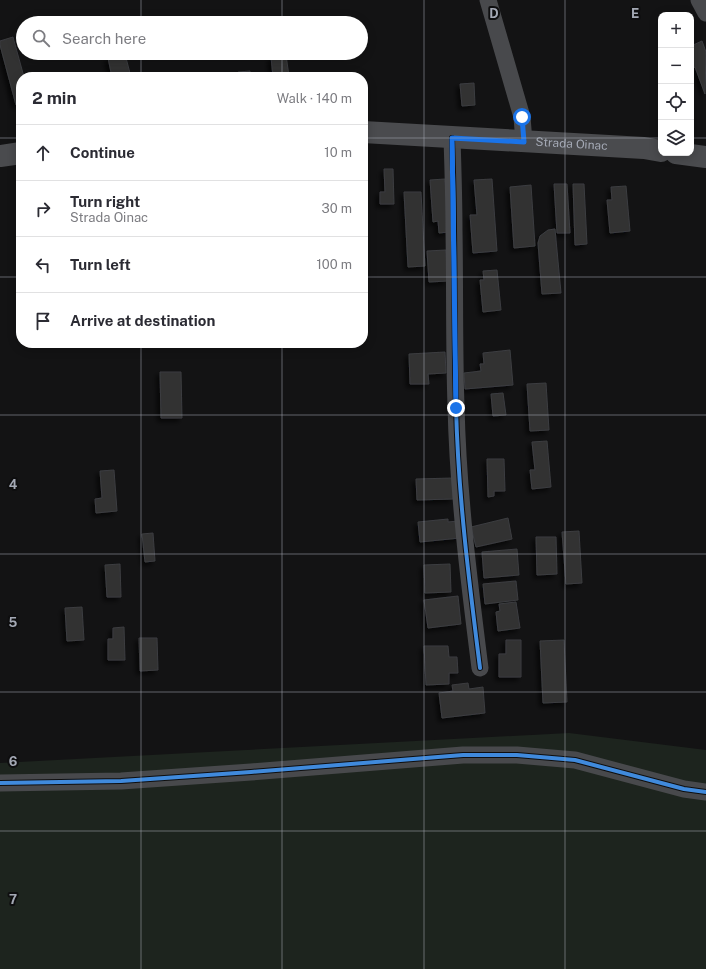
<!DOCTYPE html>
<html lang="en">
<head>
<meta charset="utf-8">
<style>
  body { margin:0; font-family:"Public Sans",sans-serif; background:#f7f7f7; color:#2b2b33 }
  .controls { position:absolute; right:12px; top:12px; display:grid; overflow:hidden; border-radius:8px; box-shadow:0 2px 10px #0003 }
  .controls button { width:36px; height:36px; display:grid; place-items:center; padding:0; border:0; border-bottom:1px solid #e1e1e2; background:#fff; color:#2b2b33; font:20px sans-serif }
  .stop { position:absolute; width:12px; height:12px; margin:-9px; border:3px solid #1a73e8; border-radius:50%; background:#fff }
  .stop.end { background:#1a73e8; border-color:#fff; box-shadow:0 1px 4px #0008 }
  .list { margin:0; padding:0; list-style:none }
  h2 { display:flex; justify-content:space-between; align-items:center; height:52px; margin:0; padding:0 16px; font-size:17px }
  h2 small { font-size:13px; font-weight:400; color:#7c7c81 }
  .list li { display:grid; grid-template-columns:26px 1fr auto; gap:12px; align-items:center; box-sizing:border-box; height:56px; padding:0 16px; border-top:1px solid #e1e1e2 }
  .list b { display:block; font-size:15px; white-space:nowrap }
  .list p { margin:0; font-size:13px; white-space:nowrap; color:#7c7c81 }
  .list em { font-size:13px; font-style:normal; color:#7c7c81 }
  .icon { flex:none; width:22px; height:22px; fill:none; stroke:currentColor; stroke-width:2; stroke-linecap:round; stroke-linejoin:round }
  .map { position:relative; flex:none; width:706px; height:969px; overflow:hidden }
  .search { position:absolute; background:#fff; box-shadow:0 2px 10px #0003; left:16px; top:16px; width:352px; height:44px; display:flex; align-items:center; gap:10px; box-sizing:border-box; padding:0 14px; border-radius:22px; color:#7c7c81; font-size:15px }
  .panel { position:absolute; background:#fff; box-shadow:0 2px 10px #0003; left:16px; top:72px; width:352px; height:276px; border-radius:16px }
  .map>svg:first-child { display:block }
  .green { fill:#1d241e }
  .building { fill:#313133; stroke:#3c3d40; filter:url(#shadow) }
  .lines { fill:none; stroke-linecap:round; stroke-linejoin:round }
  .street { stroke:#48494c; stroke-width:17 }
  .primary { stroke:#4a4b4e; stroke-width:22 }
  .cycleway-casing { stroke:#0e0e0f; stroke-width:6 }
  .cycleway { stroke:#408adc; stroke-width:4 }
  .route { stroke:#1a73e8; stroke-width:5 }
  .grid { fill:none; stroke:#a4a9b5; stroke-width:1; stroke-opacity:0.55 }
  .labels { text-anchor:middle; stroke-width:4; stroke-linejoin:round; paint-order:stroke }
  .street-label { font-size:12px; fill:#a4a9b5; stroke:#0e0e0f }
  .grid-label { font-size:13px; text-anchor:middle; font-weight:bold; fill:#a4a9b5; stroke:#0e0e0f; stroke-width:4; stroke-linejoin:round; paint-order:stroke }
</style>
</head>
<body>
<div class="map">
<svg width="706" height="969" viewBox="0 0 706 969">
  <defs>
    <filter id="shadow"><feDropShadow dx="-3.5" dy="3.5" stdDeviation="2" flood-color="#0009"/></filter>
  </defs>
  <rect width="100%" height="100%" fill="#131314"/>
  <polygon class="green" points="569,733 706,750 706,969 0,969 0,763"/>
  <g class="building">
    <polygon points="13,37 24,77 21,77 21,103 16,105 0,45 0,41"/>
    <polygon points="702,41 706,52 705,94 695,67 691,69 691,46"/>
    <polygon points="125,54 131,77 112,77 108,58"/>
    <polygon points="286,55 289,76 273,77 271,57"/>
    <polygon points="250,71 250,77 238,77 238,72"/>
    <polygon points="474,83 475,105 462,106 460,84"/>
    <polygon points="384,169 393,169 394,204 380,204 380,192 385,192"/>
    <polygon points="445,179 449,232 439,233 438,221 433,222 430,180"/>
    <polygon points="492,179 497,251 473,253 470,215 477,215 474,180"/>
    <polygon points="554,184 567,184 570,233 557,233"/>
    <polygon points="573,184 584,184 587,244 575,245"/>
    <polygon points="531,185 535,246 514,248 510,187"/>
    <polygon points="626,186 630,231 610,233 607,200 612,200 611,187"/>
    <polygon points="404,192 421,192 425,266 408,267"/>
    <polygon points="555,229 561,293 542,294 538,243 540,236 548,230"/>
    <polygon points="446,250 448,281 429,282 427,251"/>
    <polygon points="497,270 501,310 483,312 480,280 484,280 483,271"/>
    <polygon points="510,350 513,385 465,389 464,373 481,371 480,364 484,364 483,353"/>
    <polygon points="445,352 446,373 428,374 429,384 410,384 409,354"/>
    <polygon points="160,372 181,372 182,418 161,418"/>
    <polygon points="546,383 549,430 530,431 527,384"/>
    <polygon points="503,393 506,415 493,416 491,394"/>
    <polygon points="547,441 551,487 532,489 530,470 535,470 532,442"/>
    <polygon points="487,459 504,459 505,491 494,491 494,496 488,497"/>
    <polygon points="114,470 117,511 96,513 95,499 102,498 100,471"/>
    <polygon points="453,478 453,499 417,500 416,479"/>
    <polygon points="508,518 512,539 476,547 471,527"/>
    <polygon points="448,519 448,522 458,521 460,538 420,542 418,522"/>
    <polygon points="579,531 582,583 566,584 562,532"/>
    <polygon points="153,533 155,561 145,562 142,534"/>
    <polygon points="536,537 556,537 557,574 537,575"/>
    <polygon points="517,549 519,575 484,578 482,552"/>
    <polygon points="120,564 121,597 107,597 105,565"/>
    <polygon points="450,564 451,592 425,593 424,565"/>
    <polygon points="516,581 518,600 485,604 483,584"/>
    <polygon points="458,596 461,624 428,628 424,600"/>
    <polygon points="516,602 520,628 498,631 496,612 500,611 499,604"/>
    <polygon points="82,607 84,640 67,641 65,608"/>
    <polygon points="124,627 125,660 108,660 108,639 113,639 113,628"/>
    <polygon points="139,638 157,638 158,670 140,671"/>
    <polygon points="506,640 521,640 521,677 499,677 499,654 506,654"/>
    <polygon points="564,640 567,702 543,703 540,641"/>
    <polygon points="424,646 448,646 449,657 457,657 458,673 449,673 449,684 426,685"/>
    <polygon points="468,683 469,689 483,687 485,713 442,718 439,693 453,691 452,685"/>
  </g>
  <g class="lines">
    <g class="street">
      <polyline points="488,0 522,117 524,142"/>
      <polyline points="699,0 706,13"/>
      <path d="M 452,138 C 453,169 454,200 454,231 C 455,290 454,348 456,406 C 458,494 469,581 480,668"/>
      <polyline points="0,783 121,781 251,772 463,755 517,755 575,760 684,789 706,792"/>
    </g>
    <g class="primary">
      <path id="s1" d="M 363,132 L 644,148 L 661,151"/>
      <polyline points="676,153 706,157"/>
      <polyline points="0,156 21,153"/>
    </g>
    <g class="cycleway-casing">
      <g id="cycleway">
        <path d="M 452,138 C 453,169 454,200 454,231 C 455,290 454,348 456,406 C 458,494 469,581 480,668"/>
        <polyline points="0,783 121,781 251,772 463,755 517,755 575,760 684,789 706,792"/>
      </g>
    </g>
    <use href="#cycleway" class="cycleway"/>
  </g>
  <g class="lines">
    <path class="route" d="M 456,408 C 454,318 454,228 452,138 L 524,142 L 522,117"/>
  </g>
  <path class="grid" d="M 141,0 L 141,23M 282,0 L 282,23M 424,0 L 424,969M 565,0 L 565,969M 141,53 L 141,77M 282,53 L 282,77M 0,138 L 21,138M 363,138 L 661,138M 691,138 L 706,138M 0,277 L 21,277M 363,277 L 706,277M 141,343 L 141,969M 282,343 L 282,969M 0,415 L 706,415M 0,554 L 706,554M 0,692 L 706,692M 0,831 L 706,831"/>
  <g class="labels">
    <g class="street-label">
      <text dy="4" stroke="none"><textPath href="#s1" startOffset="209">Strada Oinac</textPath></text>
    </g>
  </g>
  <g class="grid-label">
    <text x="494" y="18">D</text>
    <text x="635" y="18">E</text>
    <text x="13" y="489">4</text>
    <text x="13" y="627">5</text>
    <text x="13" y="766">6</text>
    <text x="13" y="904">7</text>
  </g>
</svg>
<div class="controls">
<button>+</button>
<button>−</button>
<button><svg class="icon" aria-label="locate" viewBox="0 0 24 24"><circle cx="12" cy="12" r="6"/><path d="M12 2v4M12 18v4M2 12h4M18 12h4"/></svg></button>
<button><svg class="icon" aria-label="layers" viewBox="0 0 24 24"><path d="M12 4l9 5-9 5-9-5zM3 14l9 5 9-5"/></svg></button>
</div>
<div class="stop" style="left:522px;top:117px"></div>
<div class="stop end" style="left:456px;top:408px"></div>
<div class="search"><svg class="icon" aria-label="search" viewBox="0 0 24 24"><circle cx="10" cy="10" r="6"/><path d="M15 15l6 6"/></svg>Search here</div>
<section class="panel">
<h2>2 min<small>Walk · 140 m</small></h2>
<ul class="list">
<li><svg class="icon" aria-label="ahead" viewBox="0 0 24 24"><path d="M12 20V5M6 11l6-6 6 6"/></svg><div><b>Continue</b></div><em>10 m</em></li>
<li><svg class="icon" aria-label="right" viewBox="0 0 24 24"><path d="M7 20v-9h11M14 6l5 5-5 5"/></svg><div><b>Turn right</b><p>Strada Oinac</p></div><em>30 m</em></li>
<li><svg class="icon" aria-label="left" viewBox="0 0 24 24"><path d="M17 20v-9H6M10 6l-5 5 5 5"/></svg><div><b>Turn left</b></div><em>100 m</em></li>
<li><svg class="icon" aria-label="arrive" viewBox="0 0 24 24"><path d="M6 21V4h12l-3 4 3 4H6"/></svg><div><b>Arrive at destination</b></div></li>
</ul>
</section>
</div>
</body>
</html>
